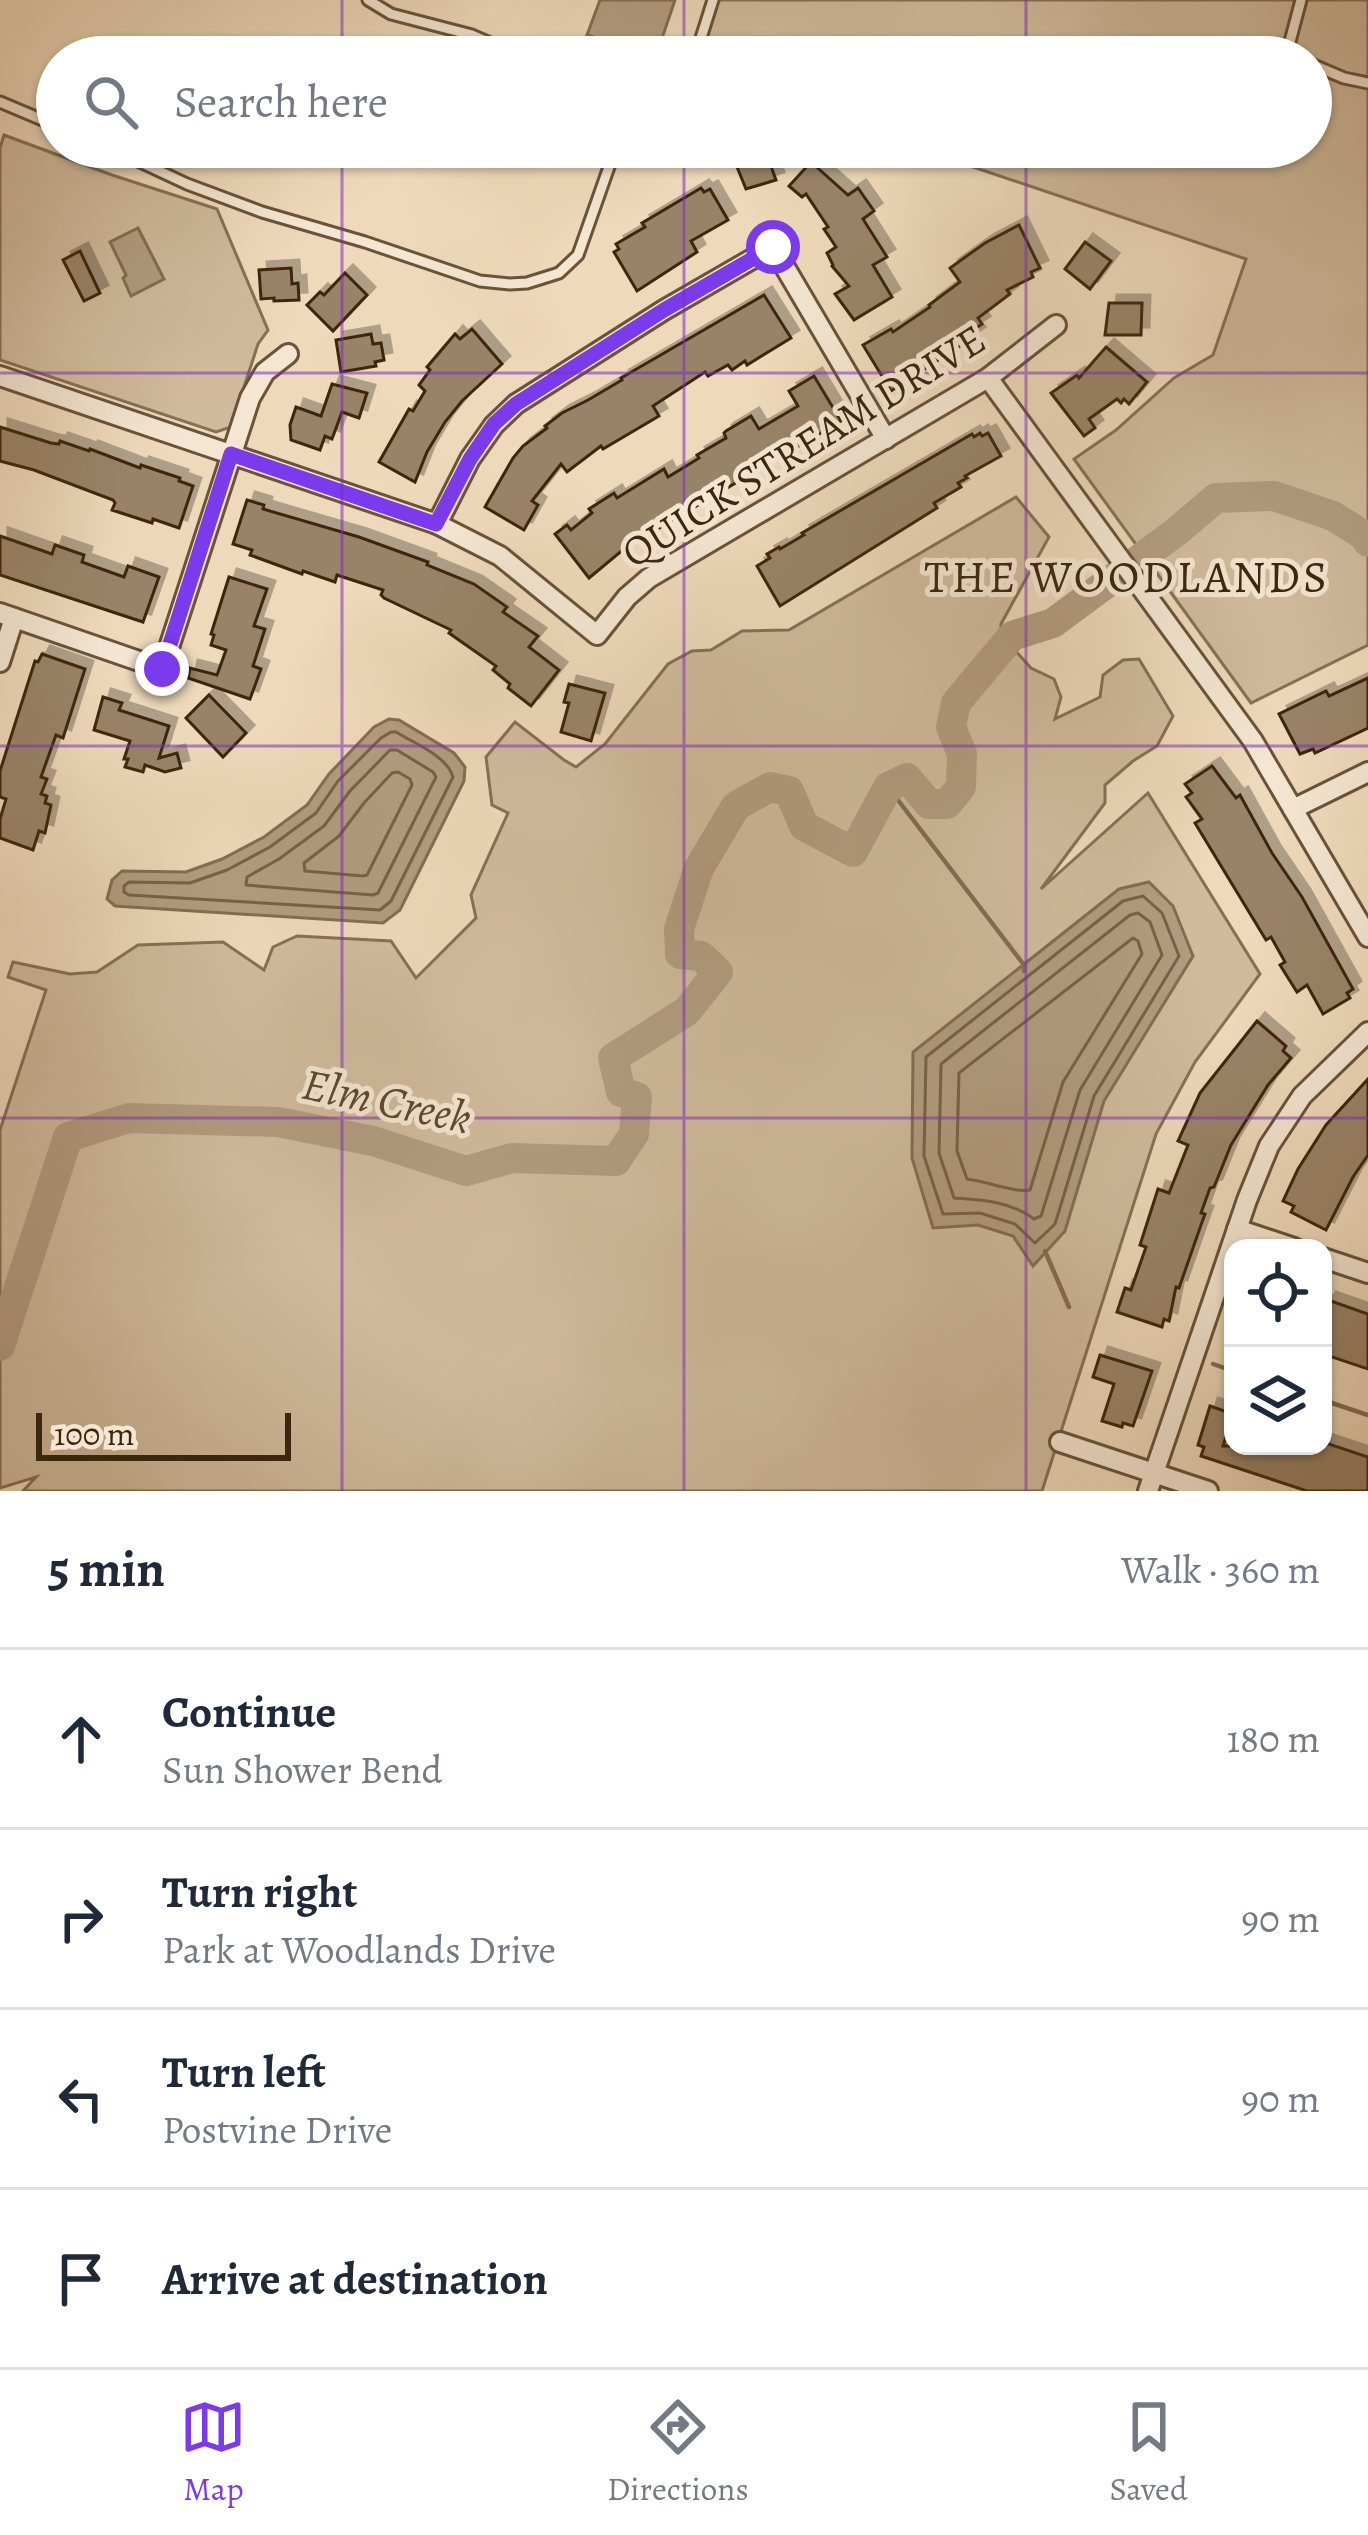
<!DOCTYPE html>
<html lang="en">
<head>
<meta charset="utf-8">
<style>
  body { margin:0; font-family:Alegreya,serif; background:#f2f2f3; color:#1f2937 }
  .controls { position:absolute; right:36px; bottom:36px; display:grid; overflow:hidden; border-radius:24px; box-shadow:0 3px 9px #0004 }
  .controls button { width:108px; height:108px; display:grid; place-items:center; padding:0; border:0; border-bottom:3px solid #e0e1e3; background:#fff; color:#1f2937; font:60px sans-serif }
  .scale { position:absolute; left:36px; bottom:30px; width:255px; box-sizing:border-box; padding-left:12px; border:6px solid #3d260e; border-top:0; font-size:33px; line-height:42px; white-space:nowrap; color:#3d260e; -webkit-text-stroke:9px #f4e6d2; paint-order:stroke }
  .stop { position:absolute; width:36px; height:36px; margin:-27px; border:9px solid #7c3aed; border-radius:50%; background:#fff }
  .stop.end { background:#7c3aed; border-color:#fff; box-shadow:0 3px 12px #0008 }
  .list { margin:0; padding:0; list-style:none }
  h2 { display:flex; justify-content:space-between; align-items:center; height:156px; margin:0; padding:0 48px; font-size:51px }
  h2 small { font-size:39px; font-weight:400; color:#747a83 }
  .list li { display:grid; grid-template-columns:78px 1fr auto; gap:36px; align-items:center; box-sizing:border-box; height:180px; padding:0 48px; border-top:3px solid #e0e1e3 }
  .list b { display:block; font-size:45px; white-space:nowrap }
  .list p { margin:0; font-size:39px; white-space:nowrap; color:#747a83 }
  .list em { font-size:39px; font-style:normal; color:#747a83 }
  .icon { flex:none; width:66px; height:66px; fill:none; stroke:currentColor; stroke-width:2; stroke-linecap:round; stroke-linejoin:round }
  .map { position:relative; flex:none; width:1368px; height:1491px; overflow:hidden }
  .search { position:absolute; background:#fff; box-shadow:0 3px 9px #0004; left:36px; right:36px; top:36px; height:132px; display:flex; align-items:center; gap:30px; box-sizing:border-box; padding:0 42px; border-radius:66px; color:#747a83; font-size:45px }
  .sheet { height:876px; background:#fff }
  nav { display:flex; justify-content:space-around; align-items:center; box-sizing:border-box; height:168px; border-top:3px solid #e0e1e3; background:#fff; font-size:33px; color:#747a83 }
  nav a { display:grid; justify-items:center; gap:6px }
  nav .on { color:#7c3aed }
  .map>svg:first-child { display:block }
  .green { fill:#d0bb9d; stroke:#867056; stroke-width:3 }
  .water { fill:#b29c80; stroke:#836d52; stroke-width:3 }
  .lines { fill:none; stroke-linecap:round; stroke-linejoin:round }
  .shore { stroke:#786147; stroke-width:3 }
  .stream { stroke:#836d52; stroke-width:4.5 }
  .river { stroke:#b29c80; stroke-width:30 }
  .building { fill:#998367; stroke:#3d260e; stroke-width:3; filter:url(#shadow) }
  .lane-casing { stroke:#695339; stroke-width:15 }
  .street-casing { stroke:#695339; stroke-width:24 }
  .lane { stroke:#f4e6d2; stroke-width:9 }
  .street { stroke:#f4e6d2; stroke-width:18 }
  .route { stroke:#7c3aed; stroke-width:15 }
  .grid { fill:none; stroke:#7b2cbf; stroke-width:3; stroke-opacity:0.55 }
  .labels { text-anchor:middle; stroke-width:10; stroke-linejoin:round; paint-order:stroke }
  .street-label { font-size:42px; fill:#3d260e; stroke:#f4e6d2 }
  .neighbourhood-label { font-size:45px; letter-spacing:3px; fill:#3d260e; stroke:#f4e6d2 }
  .water-label { font-size:45px; font-style:italic; fill:#604930; stroke:#f4e6d2 }
</style>
</head>
<body>
<div class="map">
<svg width="1368" height="1491" viewBox="0 0 1368 1491">
  <defs>
    <filter id="shadow"><feDropShadow dx="8" dy="-8" stdDeviation="0" flood-color="#0004"/></filter>
  </defs>
  <rect width="100%" height="100%" fill="#eed9ba"/>
  <filter id="stains"><feTurbulence type="fractalNoise" baseFrequency=".00167" numOctaves="4"/><feColorMatrix values="0 0 0 0 .2 0 0 0 0 .09 0 0 0 0 .02 0 0 0 .5 -.17"/></filter>
  <radialGradient id="worn" r=".72"><stop offset=".6" stop-color="#630" stop-opacity="0"/><stop offset="1" stop-color="#630" stop-opacity=".3"/></radialGradient>
  <g class="green">
    <polygon points="718,0 1368,0 1368,645 1251,703 1074,459 1116,430 1174,378 1213,355 1246,259 914,147 1311,147 1311,57 698,57"/>
    <polygon points="4,135 112,175 217,209 268,330 258,344 231,427 216,432 0,360 0,148"/>
    <polygon points="1016,497 1049,537 1001,624 1001,635 1031,668 1054,679 1061,697 1055,719 1100,697 1103,675 1123,660 1139,659 1173,716 1157,746 1133,761 1105,785 1105,803 1041,889 1148,793 1260,974 1195,1062 1156,1134 1042,1491 23,1491 36,1477 0,1488 0,1130 46,990 8,977 13,962 70,974 97,972 138,945 223,942 264,970 273,947 297,936 391,941 416,978 476,918 471,895 508,813 492,805 486,757 515,722 564,760 576,767 605,744 668,664 692,651 711,650 742,631 789,630"/>
  </g>
  <g class="water">
    <polygon points="600,0 675,0 656,56 587,35"/>
    <polygon points="138,228 164,279 131,296 123,278 126,275 110,242"/>
    <polygon points="389,719 399,720 454,753 465,767 464,781 400,910 383,923 115,906 107,899 112,880 122,871 186,872 222,859 264,837 307,805 329,774 374,727"/>
    <polygon points="1149,882 1173,906 1193,956 1104,1101 1065,1231 1033,1266 1013,1236 978,1225 933,1228 912,1158 913,1052 1119,889"/>
  </g>
  <g class="lines">
    <g class="shore">
      <path d="M 391,732 L 396,732 C 415,744 446,755 453,777 L 391,901 L 380,910 L 129,895 L 124,892 L 124,886 L 129,882 L 190,883 L 227,870 L 270,847 L 316,813 L 338,781 L 381,738 Z"/>
      <polygon points="390,750 397,750 433,772 436,777 378,893 373,895 246,885 247,877 279,859 324,826 350,791"/>
      <polygon points="398,772 410,779 412,785 367,875 363,876 305,871 304,863 339,836 364,803 392,773"/>
      <polygon points="1143,896 1162,913 1179,956 1094,1096 1055,1224 1035,1243 1015,1224 980,1213 943,1214 924,1156 926,1057 1123,901"/>
      <path d="M 1138,913 L 1150,922 L 1162,955 L 1080,1090 L 1041,1216 L 1034,1219 C 1010,1201 982,1200 954,1198 L 939,1153 L 941,1064 L 1130,915 Z"/>
      <path d="M 1133,938 L 1138,941 L 1142,954 L 1063,1082 L 1030,1190 C 1015,1193 986,1181 967,1179 L 957,1151 L 959,1073 Z"/>
    </g>
    <g class="stream">
      <polyline points="888,787 1024,965 1024,971"/>
      <polyline points="1045,1251 1069,1307"/>
      <polyline points="1213,1364 1233,1371"/>
      <polyline points="1323,1400 1368,1415"/>
    </g>
    <polyline class="river" points="0,1346 68,1137 129,1118 278,1122 373,1141 466,1171 512,1158 616,1161 634,1134 637,1097 621,1092 613,1058 687,1011 718,972 701,956 680,954 679,929 699,868 736,806 770,787 789,791 804,826 853,852 888,787 907,778 929,804 947,804 961,787 962,754 951,727 956,703 1012,636 1053,623 1176,532 1216,498 1274,496 1333,516 1365,536 1368,542"/>
  </g>
  <g class="building">
    <polygon points="739,147 764,147 776,180 746,189 730,150"/>
    <polygon points="811,162 848,195 858,188 874,211 863,219 887,257 873,265 892,297 854,320 835,294 849,286 832,266 833,265 827,253 836,247 824,229 828,227 806,194 802,197 789,186"/>
    <polygon points="701,188 704,192 710,189 728,220 691,241 697,252 637,291 614,252 619,249 616,244 645,227 642,223"/>
    <polygon points="1019,225 1040,268 1031,272 1033,277 1007,290 1010,294 978,318 982,324 973,330 977,335 891,391 863,345 891,329 893,332 930,307 929,305 960,282 950,268 985,243"/>
    <polygon points="1085,242 1111,261 1090,289 1065,269"/>
    <polygon points="80,251 100,293 84,301 63,260"/>
    <polygon points="291,268 292,284 298,283 299,300 274,301 274,298 261,299 259,270"/>
    <polygon points="345,273 367,295 333,331 307,305 320,292 324,295"/>
    <polygon points="764,295 791,338 747,365 745,361 732,370 728,365 708,376 705,372 653,406 659,416 603,449 601,446 567,472 561,464 532,501 538,505 524,530 485,507 513,458 523,446 547,428 545,426 562,413 588,400 622,380 621,378"/>
    <polygon points="1109,303 1142,303 1141,335 1105,335"/>
    <polygon points="472,329 502,364 462,401 445,422 427,452 415,482 379,462 409,409 413,411 425,391 419,385 430,370 427,367 455,334 460,339"/>
    <polygon points="371,334 373,344 381,343 384,360 375,362 376,366 341,372 336,340"/>
    <polygon points="1106,347 1147,382 1129,404 1124,399 1121,403 1117,399 1089,419 1095,428 1084,436 1051,393 1077,375 1079,378"/>
    <polygon points="814,376 841,421 659,528 655,529 653,525 628,541 630,544 589,578 555,534 567,525 571,530 592,513 589,509 614,493 617,498 664,469 668,477 699,458 697,455 726,438 724,433 726,431 751,416 759,429 798,406 789,391"/>
    <polygon points="332,384 367,393 359,418 342,412 332,439 325,436 320,450 291,440 290,425 296,407 321,416"/>
    <polygon points="0,427 51,443 59,444 60,441 89,451 90,449 140,468 141,465 180,478 179,481 193,486 179,528 153,519 152,523 112,510 115,503 113,500 34,470 0,461"/>
    <polygon points="980,433 982,436 988,433 1001,456 965,476 967,478 958,483 961,487 934,503 937,508 780,606 757,566 770,558 767,554 779,547 780,549 804,535 802,533 972,434 974,437"/>
    <polygon points="247,500 264,505 263,509 359,537 428,562 427,565 474,584 507,607 503,612 538,636 529,647 559,670 531,706 508,688 510,684 493,670 496,666 449,633 451,630 384,598 381,595 383,590 340,576 337,575 335,582 303,571 302,574 250,555 252,550 233,544"/>
    <polygon points="0,536 52,554 55,545 84,555 82,562 124,577 128,566 159,577 143,622 0,575"/>
    <polygon points="229,577 267,589 254,626 265,629 253,666 261,669 250,699 188,678 190,668 217,675 226,650 211,645 214,635 211,634"/>
    <polygon points="42,654 85,669 63,738 56,735 41,777 47,779 41,794 47,796 45,803 51,805 45,833 39,831 33,850 0,838 0,819 6,799 0,797 0,771 35,661 38,662"/>
    <polygon points="1368,678 1368,728 1315,753 1313,749 1300,754 1279,714 1326,691 1329,696"/>
    <polygon points="569,684 605,693 591,741 561,732 569,703 564,702"/>
    <polygon points="209,695 246,733 223,757 186,718"/>
    <polygon points="103,697 122,703 119,710 169,726 159,758 177,753 181,768 165,772 145,765 143,772 125,767 128,759 124,759 130,741 94,730"/>
    <polygon points="1212,766 1236,798 1240,795 1272,853 1302,897 1353,989 1347,993 1350,998 1323,1014 1307,985 1297,992 1280,965 1285,962 1271,937 1266,940 1195,823 1202,819 1186,797 1192,793 1185,784"/>
    <polygon points="1257,1021 1286,1046 1283,1051 1291,1058 1268,1085 1231,1145 1214,1187 1210,1188 1201,1213 1205,1214 1201,1225 1179,1288 1176,1287 1169,1321 1164,1319 1162,1327 1117,1312 1125,1288 1131,1290 1146,1247 1140,1245 1158,1189 1169,1193 1188,1145 1178,1141 1200,1093"/>
    <polygon points="1368,1079 1368,1155 1353,1177 1326,1230 1291,1212 1294,1206 1283,1201 1298,1169 1326,1125"/>
    <polygon points="1328,1300 1368,1314 1368,1369 1323,1354 1323,1303 1327,1304"/>
    <polygon points="1100,1355 1152,1371 1133,1426 1123,1423 1122,1427 1102,1421 1114,1384 1093,1377"/>
    <polygon points="1210,1406 1233,1414 1223,1446 1323,1446 1323,1442 1368,1457 1368,1491 1307,1491 1201,1456 1204,1447 1198,1445"/>
  </g>
  <g class="lines">
    <g class="lane-casing">
      <g id="lane">
        <polyline points="368,0 391,14 472,35 522,57"/>
        <polyline points="770,50 792,57"/>
        <polyline points="695,57 713,0"/>
        <polyline points="1295,57 1287,53 1301,0"/>
        <polyline points="1311,64 1344,78 1368,83"/>
        <polyline points="0,102 57,126"/>
        <polyline points="108,147 187,184 262,212 365,242 480,281 510,284 527,283 559,273 578,255 616,147"/>
      </g>
    </g>
    <g class="street-casing">
      <g id="street">
        <polyline points="0,376 437,524 500,556 597,635 627,597 649,578 988,378 1056,325"/>
        <polyline points="988,378 1253,741 1368,937"/>
        <polyline points="437,524 470,459 494,425 516,404 664,310 773,247 886,439"/>
        <polyline points="0,613 162,669 250,398 265,372 288,354"/>
        <polyline points="0,662 14,618"/>
        <polyline points="1293,809 1368,772"/>
        <polyline points="1237,1229 1294,1248"/>
        <polyline points="1323,1258 1368,1273"/>
        <polyline points="1060,1442 1208,1491"/>
        <polyline points="1148,1491 1247,1200 1269,1146 1302,1096 1368,1032"/>
      </g>
    </g>
    <use href="#lane" class="lane"/>
    <use href="#street" class="street"/>
  </g>
  <g class="lines">
    <polyline class="route" points="162,669 231,454 436,524 470,459 494,424 516,404 664,310 773,247"/>
  </g>
  <path class="grid" d="M 342,0 L 342,57M 684,0 L 684,57M 1026,0 L 1026,57M 342,147 L 342,1491M 684,147 L 684,1491M 1026,147 L 1026,1491M 0,373 L 1368,373M 0,746 L 1368,746M 0,1118 L 1368,1118"/>
  <g class="labels">
    <g class="street-label">
      <text transform="translate(803 445) rotate(-32)" y="15">QUICK STREAM DRIVE</text>
    </g>
    <g class="neighbourhood-label">
      <text x="1127" y="592">THE WOODLANDS</text>
    </g>
    <g class="water-label">
      <text transform="translate(387 1100) rotate(12)" y="16">Elm Creek</text>
    </g>
  </g>
  <rect width="100%" height="100%" filter="url(#stains)"/>
  <rect width="100%" height="100%" fill="url(#worn)"/>
</svg>
<div class="controls">
<button><svg class="icon" aria-label="locate" viewBox="0 0 24 24"><circle cx="12" cy="12" r="6"/><path d="M12 2v4M12 18v4M2 12h4M18 12h4"/></svg></button>
<button><svg class="icon" aria-label="layers" viewBox="0 0 24 24"><path d="M12 4l9 5-9 5-9-5zM3 14l9 5 9-5"/></svg></button>
</div>
<div class="scale">100 m</div>
<div class="stop" style="left:773px;top:247px"></div>
<div class="stop end" style="left:162px;top:669px"></div>
<div class="search"><svg class="icon" aria-label="search" viewBox="0 0 24 24"><circle cx="10" cy="10" r="6"/><path d="M15 15l6 6"/></svg>Search here</div>
</div>
<section class="sheet">
<h2>5 min<small>Walk · 360 m</small></h2>
<ul class="list">
<li><svg class="icon" aria-label="ahead" viewBox="0 0 24 24"><path d="M12 20V5M6 11l6-6 6 6"/></svg><div><b>Continue</b><p>Sun Shower Bend</p></div><em>180 m</em></li>
<li><svg class="icon" aria-label="right" viewBox="0 0 24 24"><path d="M7 20v-9h11M14 6l5 5-5 5"/></svg><div><b>Turn right</b><p>Park at Woodlands Drive</p></div><em>90 m</em></li>
<li><svg class="icon" aria-label="left" viewBox="0 0 24 24"><path d="M17 20v-9H6M10 6l-5 5 5 5"/></svg><div><b>Turn left</b><p>Postvine Drive</p></div><em>90 m</em></li>
<li><svg class="icon" aria-label="arrive" viewBox="0 0 24 24"><path d="M6 21V4h12l-3 4 3 4H6"/></svg><div><b>Arrive at destination</b></div></li>
</ul>
</section>
<nav>
<a class="on"><svg class="icon" aria-label="map" viewBox="0 0 24 24"><path d="M3 6l6-2 6 2 6-2v14l-6 2-6-2-6 2zM9 4v14M15 6v14"/></svg>Map</a>
<a><svg class="icon" aria-label="directions" viewBox="0 0 24 24"><path d="M12 3l9 9-9 9-9-9zM9 14v-3h6M13 9l2 2-2 2"/></svg>Directions</a>
<a><svg class="icon" aria-label="saved" viewBox="0 0 24 24"><path d="M7 4h10v16l-5-4-5 4z"/></svg>Saved</a>
</nav>
</body>
</html>
